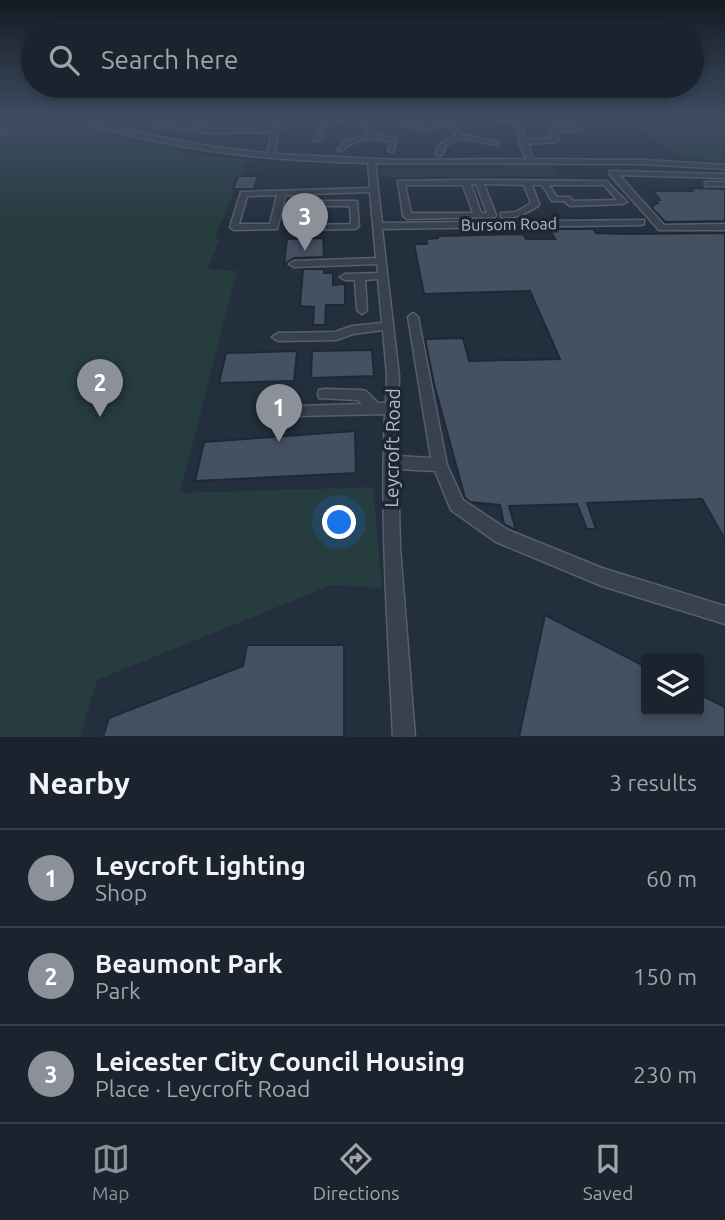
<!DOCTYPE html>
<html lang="en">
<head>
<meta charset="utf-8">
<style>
  body { margin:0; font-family:Ubuntu,sans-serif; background:#282f3a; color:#f1f3f6 }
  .controls { position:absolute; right:21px; bottom:21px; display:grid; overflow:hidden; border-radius:7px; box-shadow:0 4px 10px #0003 }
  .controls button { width:63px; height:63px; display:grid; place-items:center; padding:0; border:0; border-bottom:2px solid #39404a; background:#1b232e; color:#f1f3f6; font:35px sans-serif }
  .you { position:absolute; left:340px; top:523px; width:24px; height:24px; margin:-18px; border:5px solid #fff; border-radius:50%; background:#1a73e8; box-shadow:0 0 0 10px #1a73e833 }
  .badge { display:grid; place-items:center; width:46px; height:46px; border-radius:50%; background:#8c9099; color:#fff; font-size:23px; font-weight:700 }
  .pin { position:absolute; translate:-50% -58px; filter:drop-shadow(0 2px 4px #0008) }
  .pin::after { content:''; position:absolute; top:37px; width:24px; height:21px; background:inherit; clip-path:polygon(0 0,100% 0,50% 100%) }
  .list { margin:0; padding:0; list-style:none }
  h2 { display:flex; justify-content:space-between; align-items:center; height:91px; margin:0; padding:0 28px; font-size:30px }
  h2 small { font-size:23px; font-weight:400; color:#a0a4aa }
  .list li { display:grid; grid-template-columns:46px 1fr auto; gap:21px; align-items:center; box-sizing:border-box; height:98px; padding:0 28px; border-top:2px solid #39404a }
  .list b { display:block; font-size:26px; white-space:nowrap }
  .list p { margin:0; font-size:23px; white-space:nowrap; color:#a0a4aa }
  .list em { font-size:23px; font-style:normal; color:#a0a4aa }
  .icon { flex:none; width:38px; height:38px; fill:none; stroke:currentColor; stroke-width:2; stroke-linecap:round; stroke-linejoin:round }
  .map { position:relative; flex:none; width:725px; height:737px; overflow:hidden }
  .search { position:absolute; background:#1b232e; box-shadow:0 4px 10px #0003; left:21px; right:21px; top:21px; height:77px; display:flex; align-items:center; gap:18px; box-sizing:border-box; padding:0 24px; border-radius:38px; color:#a0a4aa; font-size:26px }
  .sheet { height:385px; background:#1b232e }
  nav { display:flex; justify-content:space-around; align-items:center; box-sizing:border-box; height:98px; border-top:2px solid #39404a; background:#1b232e; font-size:19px; color:#a0a4aa }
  nav a { display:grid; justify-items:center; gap:4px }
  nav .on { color:#8c9099 }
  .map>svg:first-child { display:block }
  .green { fill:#263c3f }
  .building { fill:#455162; stroke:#1f2835; stroke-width:2 }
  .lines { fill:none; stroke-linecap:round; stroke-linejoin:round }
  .minor-casing { stroke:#565f6c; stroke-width:3 }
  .minor { fill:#38414e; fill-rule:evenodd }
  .labels { text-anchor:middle; stroke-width:7; stroke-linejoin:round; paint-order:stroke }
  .far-street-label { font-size:16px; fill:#b4bcc9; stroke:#1d2633 }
  .street-label { font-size:19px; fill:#b4bcc9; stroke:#1d2633 }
</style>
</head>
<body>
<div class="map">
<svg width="725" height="737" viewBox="0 0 725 737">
  <rect width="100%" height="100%" fill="#242f3e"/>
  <g class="green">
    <polygon points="0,119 70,119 109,134 160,147 200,155 253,160 245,165 215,238 219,240 208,269 237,271 180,493 373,487 382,588 332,585 97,680 80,737 0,737"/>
    <polygon points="623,119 725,119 725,162 682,157"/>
    <polygon points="551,166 556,176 381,177 378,169"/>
  </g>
  <g class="building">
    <polygon points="555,119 580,121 589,133 564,136 559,134 553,126 544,125"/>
    <polygon points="238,176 258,176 254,189 233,189"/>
    <polygon points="691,188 725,189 725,221 665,222 651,207 658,203 655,200 660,200 653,191 693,191"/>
    <polygon points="549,229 593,229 596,233 625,234 725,233 725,539 702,499 587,503 596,529 587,529 577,504 509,506 516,530 504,524 500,505 470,502 465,498 434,384 425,339 463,338 469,361 560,359 530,291 424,294 414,244 427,244 426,239 438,238 438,236 523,234 526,239 555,239"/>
    <polygon points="323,238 324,257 294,258 284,264 287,239"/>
    <polygon points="303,269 324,269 324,273 333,273 333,285 345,284 345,305 326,305 325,325 313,325 314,307 300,306"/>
    <polygon points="372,350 374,376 311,378 312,351"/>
    <polygon points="297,351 294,381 219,383 226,353"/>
    <polygon points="355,431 356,473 195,481 204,442"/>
    <polygon points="545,615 646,667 646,711 699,711 699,694 721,705 725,708 725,737 519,737"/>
    <polygon points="247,645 344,645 344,737 103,737 109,718 243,666"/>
  </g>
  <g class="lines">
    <g class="minor-casing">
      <g id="minor">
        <path d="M 72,119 L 84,119 C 144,135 204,148 267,153 L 272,132 L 206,133 L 194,129 L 157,127 L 154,125 L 167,119 L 174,120 L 167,124 L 194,125 L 201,119 L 208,119 L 200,126 L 207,129 L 272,128 L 276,119 L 282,119 L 274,154 L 398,160 L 526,159 L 519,142 L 517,125 L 487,119 L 519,122 L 520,119 L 526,119 L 522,128 L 526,140 L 551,138 L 549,130 L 552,128 L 555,130 L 558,140 L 555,142 L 528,144 L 533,159 L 644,160 L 725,165 L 725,169 L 644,164 L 375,163 L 382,223 L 644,220 L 644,224 L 641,225 L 382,229 L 399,376 L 397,456 L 431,458 L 408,317 L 413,313 L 418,317 L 447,465 L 463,500 L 508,530 L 602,568 L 725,606 L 725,624 L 602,586 L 496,542 L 451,510 L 435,471 L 398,469 L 400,547 L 415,737 L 393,737 C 388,629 380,522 385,414 L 299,416 L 294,415 L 292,411 L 294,407 L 299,406 L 362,404 L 358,400 L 319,398 L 318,394 L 319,390 L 324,389 L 361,390 L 366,391 L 378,403 L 386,403 L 387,376 L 383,330 L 353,334 L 336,340 L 278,341 L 272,337 L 278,333 L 335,332 L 352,326 L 382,323 L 378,279 L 365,280 L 367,310 L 362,314 L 357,310 L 355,280 L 345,280 L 340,277 L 345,274 L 378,273 L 377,264 L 294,267 L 289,264 L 294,261 L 376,258 L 370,192 L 310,194 L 309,201 L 357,201 L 359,226 L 355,229 L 298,230 L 302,195 L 287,195 L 285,197 L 277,229 L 234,230 L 230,227 L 241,192 L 370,188 L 368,163 C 284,161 200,154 118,132 C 103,128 86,125 72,119 ZM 277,195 L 270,224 L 239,224 L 247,196 ZM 308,206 L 350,206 L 351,224 L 306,225 Z"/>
        <polygon points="338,119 351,119 327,125 318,141 314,141 323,123"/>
        <path d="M 356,119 C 366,119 372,125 376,134 L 397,140 L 393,152 L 388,151 L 391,142 C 372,137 358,136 342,151 L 338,151 L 338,149 L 346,141 L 369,134 L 367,129 Z"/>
        <polygon points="445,119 451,119 449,123 455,127 461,134 500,143 497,145 460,138 445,146 443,154 439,156 435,154 440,144 455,135 451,129 444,126 426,129 398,125 401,123 426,125 443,122"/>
        <polygon points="0,126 6,130 6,132 0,135"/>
        <polygon points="610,171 725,174 725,178 619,175 664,225 725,224 725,230 659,230 610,175"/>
        <path d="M 466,180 L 606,181 L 627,202 L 623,204 L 570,206 L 564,201 L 552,201 L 542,185 L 532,185 L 539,204 L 538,206 C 525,214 517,219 501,217 L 501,213 L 516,212 L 531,203 L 524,185 L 484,184 L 496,215 L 495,217 L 407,219 L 403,216 L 398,181 ZM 471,184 L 476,184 L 487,213 L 481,213 ZM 405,185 L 463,185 L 473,213 L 411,213 ZM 549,185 L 604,185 L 617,200 L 573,201 L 570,197 L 557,197 Z"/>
        <rect x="705" y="182" width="20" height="4"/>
      </g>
    </g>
    <use href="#minor" class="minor"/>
  </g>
  <linearGradient id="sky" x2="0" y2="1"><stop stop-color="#141a22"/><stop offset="0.53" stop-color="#3f4d63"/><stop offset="1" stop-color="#3f4d63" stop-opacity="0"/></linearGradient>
  <rect width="725" height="223" fill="url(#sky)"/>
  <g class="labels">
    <g class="far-street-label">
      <text transform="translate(509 224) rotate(-1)" y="6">Bursom Road</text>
    </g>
    <g class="street-label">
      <text transform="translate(392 448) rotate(-89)" y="7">Leycroft Road</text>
    </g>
  </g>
</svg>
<div class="controls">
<button><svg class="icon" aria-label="layers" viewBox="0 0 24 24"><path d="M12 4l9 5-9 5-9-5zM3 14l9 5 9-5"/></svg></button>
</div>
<div class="you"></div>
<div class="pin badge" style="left:279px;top:442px">1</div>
<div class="pin badge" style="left:100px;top:417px">2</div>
<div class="pin badge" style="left:305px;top:251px">3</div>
<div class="search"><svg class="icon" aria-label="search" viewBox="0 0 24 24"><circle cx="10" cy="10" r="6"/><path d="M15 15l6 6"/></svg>Search here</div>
</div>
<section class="sheet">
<h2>Nearby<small>3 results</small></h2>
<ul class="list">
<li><span class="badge">1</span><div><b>Leycroft Lighting</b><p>Shop</p></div><em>60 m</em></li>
<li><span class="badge">2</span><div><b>Beaumont Park</b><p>Park</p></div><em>150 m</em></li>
<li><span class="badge">3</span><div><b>Leicester City Council Housing</b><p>Place · Leycroft Road</p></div><em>230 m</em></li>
</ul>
</section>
<nav>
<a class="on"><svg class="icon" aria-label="map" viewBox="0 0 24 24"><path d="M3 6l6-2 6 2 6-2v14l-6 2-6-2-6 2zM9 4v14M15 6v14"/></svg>Map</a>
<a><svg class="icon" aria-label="directions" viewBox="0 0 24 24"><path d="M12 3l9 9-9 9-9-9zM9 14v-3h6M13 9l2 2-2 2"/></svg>Directions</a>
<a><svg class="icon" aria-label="saved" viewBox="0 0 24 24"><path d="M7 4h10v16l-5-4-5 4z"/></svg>Saved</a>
</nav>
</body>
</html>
